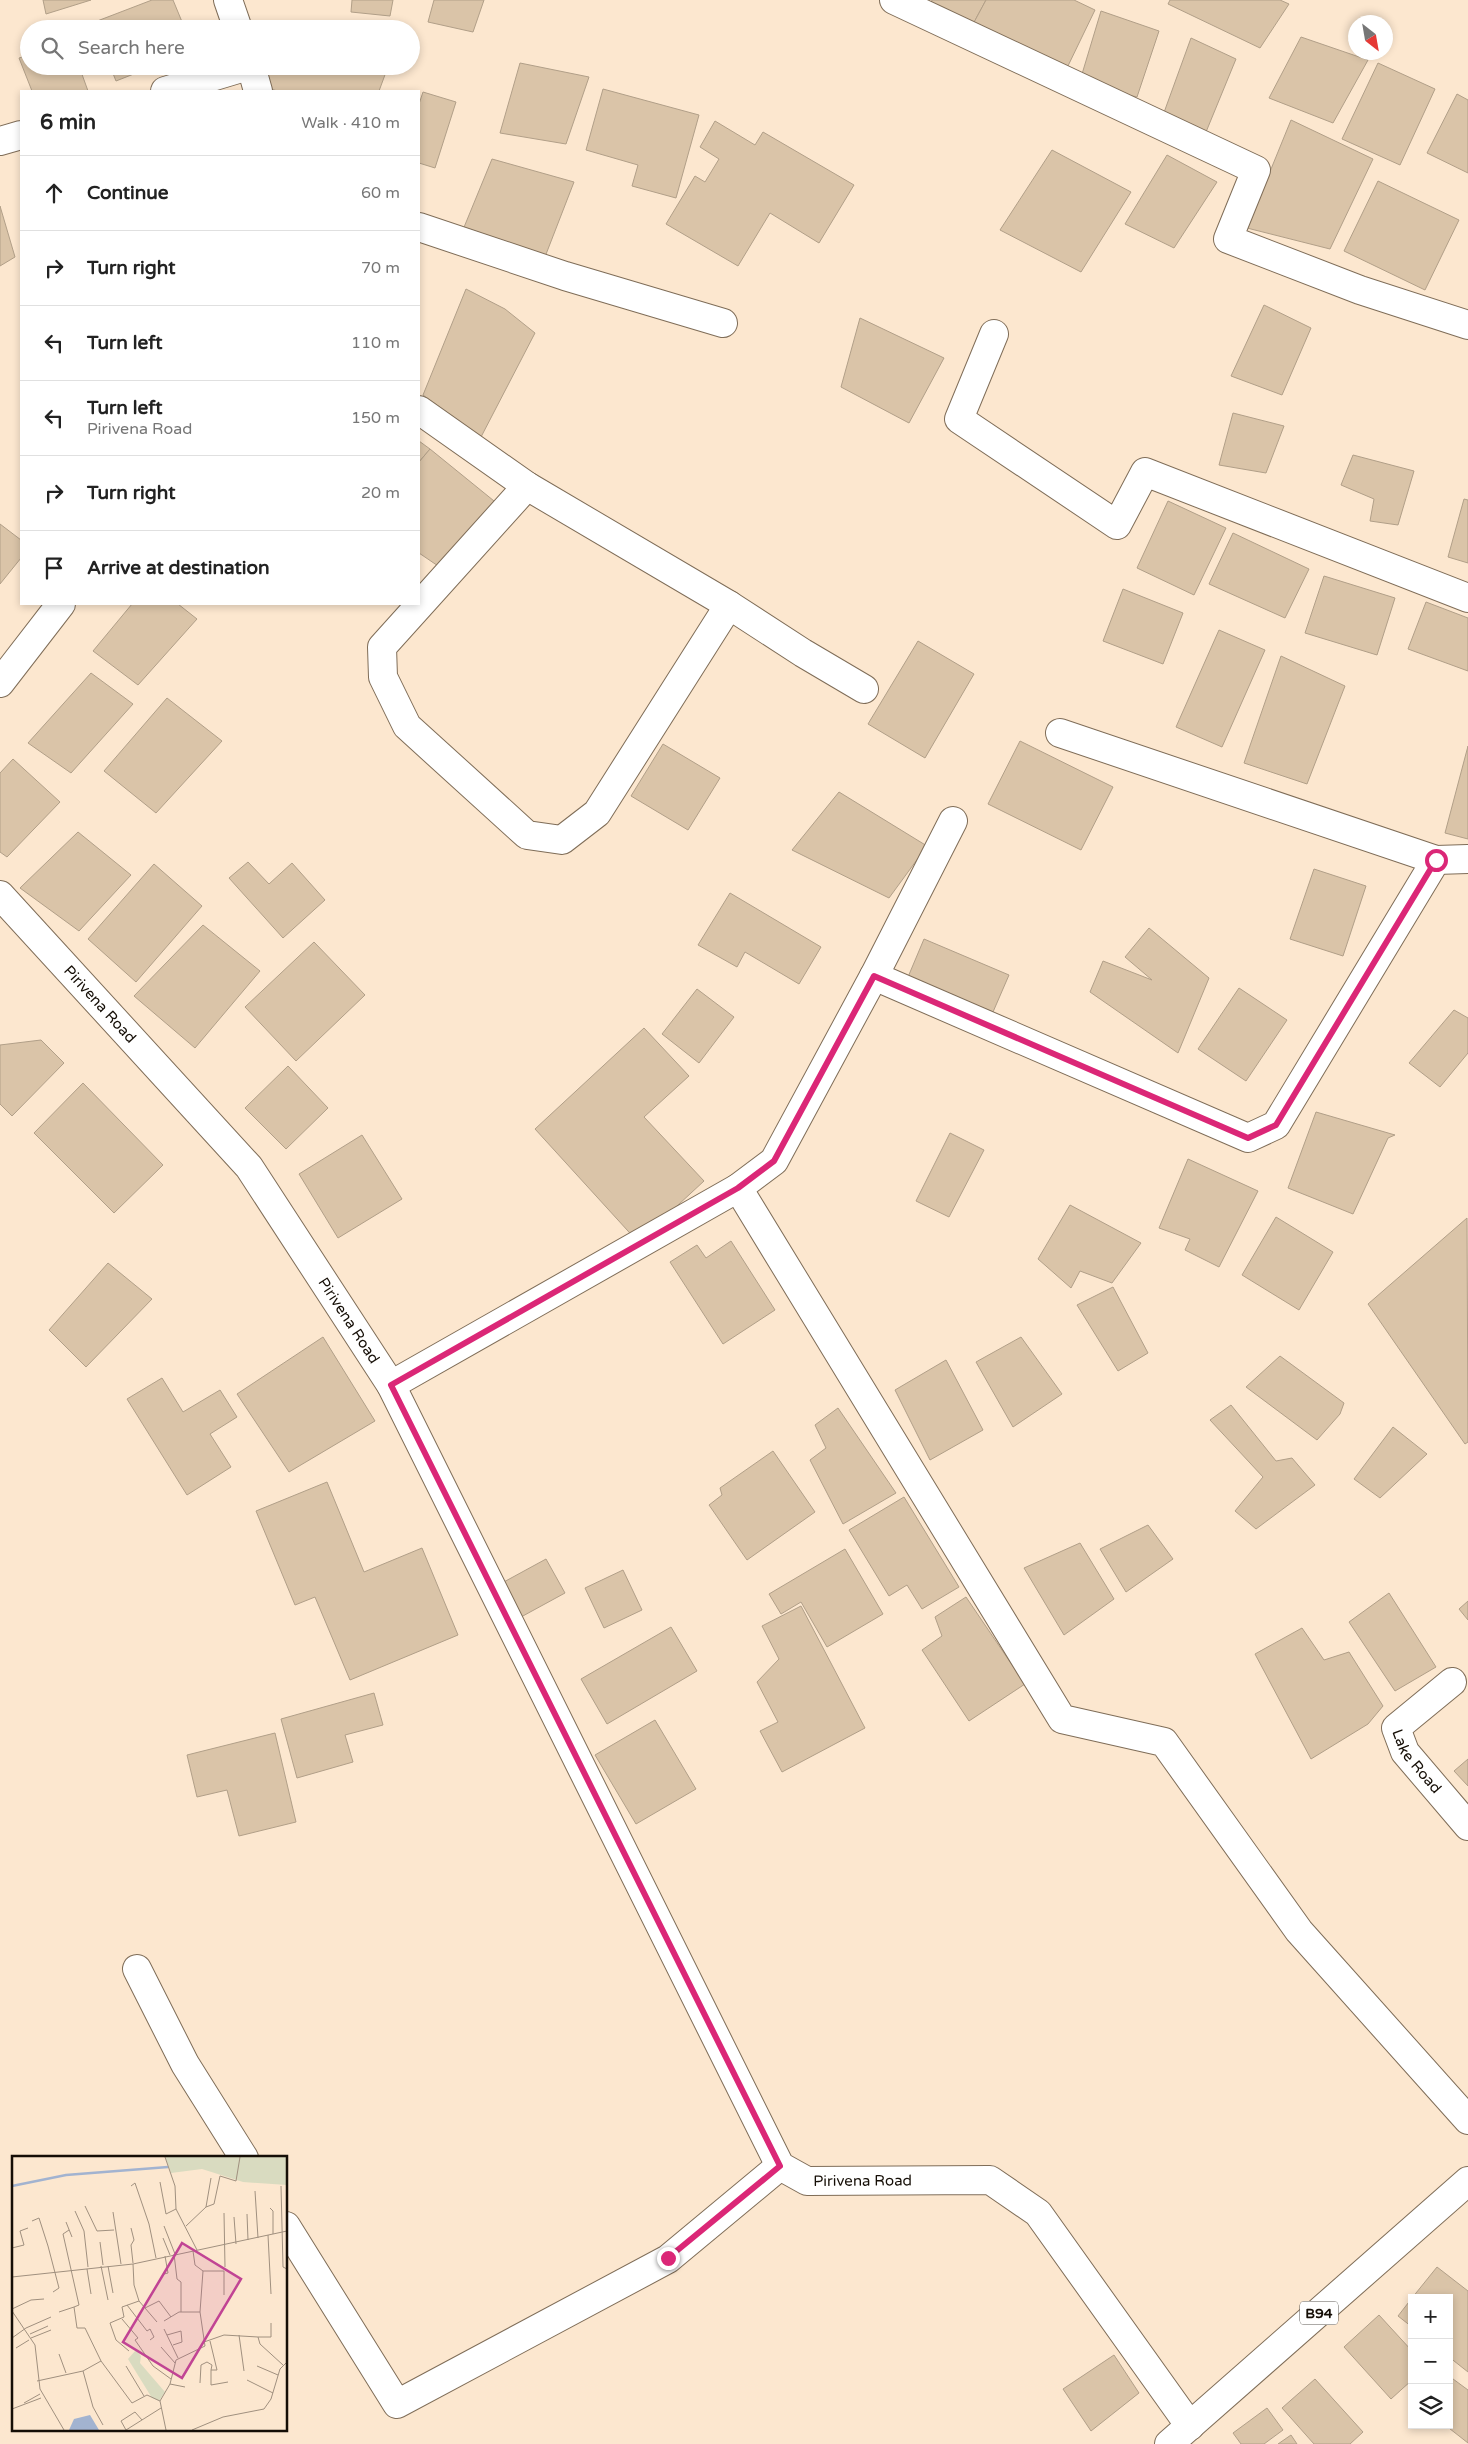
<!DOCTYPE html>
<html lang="en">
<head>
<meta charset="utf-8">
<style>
  body { margin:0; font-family:"Varela Round",sans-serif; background:#f6f6f6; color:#222 }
  .controls { position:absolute; right:15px; bottom:15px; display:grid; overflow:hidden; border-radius:0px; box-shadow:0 2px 8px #0003 }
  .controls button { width:45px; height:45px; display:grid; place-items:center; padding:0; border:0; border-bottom:1px solid #e0e0e0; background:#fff; color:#222; font:25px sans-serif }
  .compass { position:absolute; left:1348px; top:15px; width:45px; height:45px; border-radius:50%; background:#fff; box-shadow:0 2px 8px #0003; rotate:149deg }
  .stop { position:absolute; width:15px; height:15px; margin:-11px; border:4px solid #db2777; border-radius:50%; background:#fff }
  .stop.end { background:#db2777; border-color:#fff; box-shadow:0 1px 5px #0008 }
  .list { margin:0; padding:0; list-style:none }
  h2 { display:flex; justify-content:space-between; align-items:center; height:65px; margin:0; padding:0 20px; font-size:21px }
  h2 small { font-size:16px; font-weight:400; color:#767676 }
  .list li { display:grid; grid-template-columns:32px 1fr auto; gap:15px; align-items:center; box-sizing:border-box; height:75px; padding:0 20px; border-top:1px solid #e0e0e0 }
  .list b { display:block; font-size:19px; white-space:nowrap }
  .list p { margin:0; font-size:16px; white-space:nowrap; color:#767676 }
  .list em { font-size:16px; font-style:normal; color:#767676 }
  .icon { flex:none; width:28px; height:28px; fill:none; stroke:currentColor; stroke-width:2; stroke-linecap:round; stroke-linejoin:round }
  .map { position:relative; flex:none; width:1468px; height:2444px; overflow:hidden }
  .search { position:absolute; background:#fff; box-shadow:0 2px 8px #0003; left:20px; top:20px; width:400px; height:55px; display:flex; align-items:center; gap:12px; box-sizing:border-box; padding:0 18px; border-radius:28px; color:#767676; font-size:19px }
  .panel { position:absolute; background:#fff; box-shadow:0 2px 8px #0003; left:20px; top:90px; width:400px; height:515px; border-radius:0px }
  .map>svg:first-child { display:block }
  .building { fill:#dac4a8; stroke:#b19f88 }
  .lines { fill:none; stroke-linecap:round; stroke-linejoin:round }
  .minor-casing { stroke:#7f6d58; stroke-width:30 }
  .primary-casing { stroke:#7f6d58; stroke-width:30 }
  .minor { stroke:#fff; stroke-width:28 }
  .primary { stroke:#fff; stroke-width:28 }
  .route { stroke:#db2777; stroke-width:6 }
  .labels { text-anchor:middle; stroke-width:4; stroke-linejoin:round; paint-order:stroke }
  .shield { fill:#fff; stroke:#5b5651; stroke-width:1 }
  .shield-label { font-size:14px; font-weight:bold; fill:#150e06 }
  .street-label { font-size:15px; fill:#150e06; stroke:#fff }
  .inset-river { fill:none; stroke:#a2b3d0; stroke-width:2.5 }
  .inset-road { fill:none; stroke:#a0907f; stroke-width:1 }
  .view { fill:#c14494; fill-opacity:0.15; stroke:#c14494; stroke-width:2.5 }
  .inset-edge { fill:none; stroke:#150e06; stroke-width:2.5 }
</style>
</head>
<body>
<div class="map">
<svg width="1468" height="2444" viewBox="0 0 1468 2444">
  <rect width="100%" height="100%" fill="#fce7cf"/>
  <g class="building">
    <polygon points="43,0 91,0 46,14"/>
    <polygon points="152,0 173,0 185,29 94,29 92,23"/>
    <polygon points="352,0 393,0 390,16 351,12"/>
    <polygon points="434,0 484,0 473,32 428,22"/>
    <polygon points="932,0 986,0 972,26 928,9"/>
    <polygon points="986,0 1074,0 1095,10 1066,70 972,26"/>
    <polygon points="1170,0 1280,0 1289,4 1260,48 1168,4"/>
    <polygon points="1101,11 1159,31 1137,97 1079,84"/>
    <polygon points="1301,37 1368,60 1333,123 1269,98"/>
    <polygon points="1191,38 1236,59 1206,132 1162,118"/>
    <polygon points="29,55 29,66 79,66 88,91 32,91 19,58"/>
    <polygon points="520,63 589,77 566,144 500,133"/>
    <polygon points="1378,63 1435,89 1400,165 1342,139"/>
    <polygon points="110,66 154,66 116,81"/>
    <polygon points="273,66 365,66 386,72 379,91 277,91 261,85"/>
    <polygon points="603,89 699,115 676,198 632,186 638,165 586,150"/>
    <polygon points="423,92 456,102 435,168 419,163 419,104"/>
    <polygon points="1457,94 1468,100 1468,173 1427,153"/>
    <polygon points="1291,120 1373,159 1330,249 1247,228"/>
    <polygon points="715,121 755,145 763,132 854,185 819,243 770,213 738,266 666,224 695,176 705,182 719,159 700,147"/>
    <polygon points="1052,150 1131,192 1081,272 1000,230"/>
    <polygon points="1167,155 1217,182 1174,248 1125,224"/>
    <polygon points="492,159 574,182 543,262 460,237"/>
    <polygon points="1378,181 1459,220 1425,290 1344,251"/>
    <polygon points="0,206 15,257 0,266"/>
    <polygon points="466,289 505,309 535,333 481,437 423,395"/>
    <polygon points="1264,305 1311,328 1282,395 1231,376"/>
    <polygon points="860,318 944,358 909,423 841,387"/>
    <polygon points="1233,413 1284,426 1266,473 1219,465"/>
    <polygon points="419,441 430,449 419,462"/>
    <polygon points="430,449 499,505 444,570 419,553 419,462"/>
    <polygon points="1353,455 1414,471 1398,525 1370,521 1374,499 1341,485"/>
    <polygon points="1464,499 1468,500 1468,563 1448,557"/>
    <polygon points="1168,501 1226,528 1194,595 1137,568"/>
    <polygon points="0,524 21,540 21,558 0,584"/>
    <polygon points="1233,533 1309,569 1285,618 1209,584"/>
    <polygon points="1324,576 1395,598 1377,655 1305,633"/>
    <polygon points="1123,589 1183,613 1163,664 1103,641"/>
    <polygon points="1426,602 1468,618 1468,671 1408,649"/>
    <polygon points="132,604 178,604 197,619 138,685 93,651"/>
    <polygon points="1219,630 1265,650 1222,747 1176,727"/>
    <polygon points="918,641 974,674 925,758 868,724"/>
    <polygon points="1281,656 1345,686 1307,784 1244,763"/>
    <polygon points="91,673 133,704 71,773 28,743"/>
    <polygon points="167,698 222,741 156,813 104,771"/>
    <polygon points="1020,741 1113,787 1081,850 988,804"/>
    <polygon points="663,744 720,778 688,830 631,796"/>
    <polygon points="1468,746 1468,839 1445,833"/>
    <polygon points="13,759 60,802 7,857 0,852 0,773"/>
    <polygon points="839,792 927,846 889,898 792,850"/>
    <polygon points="78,832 131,875 79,931 20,888"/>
    <polygon points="248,862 269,884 292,863 325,900 283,938 229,878"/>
    <polygon points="154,864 202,906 136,982 88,939"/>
    <polygon points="1314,869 1366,886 1343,956 1290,939"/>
    <polygon points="730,893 821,947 799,984 745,952 737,967 698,945"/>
    <polygon points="203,925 260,971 195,1048 134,996"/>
    <polygon points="1149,928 1209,978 1178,1053 1090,992 1103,961 1152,980 1125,957"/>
    <polygon points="924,939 1009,975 993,1012 908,977"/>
    <polygon points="314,942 365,995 296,1061 245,1007"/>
    <polygon points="1239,988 1287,1020 1246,1081 1198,1049"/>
    <polygon points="697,989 734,1017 699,1063 662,1034"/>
    <polygon points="1454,1010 1468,1018 1468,1053 1440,1087 1409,1063"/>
    <polygon points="644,1028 689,1076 644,1117 704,1181 638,1242 535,1129"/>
    <polygon points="41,1040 64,1063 12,1116 0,1104 0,1045"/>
    <polygon points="288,1066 328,1108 286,1149 245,1108"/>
    <polygon points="83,1083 163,1165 114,1213 34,1133"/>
    <polygon points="1316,1112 1395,1135 1388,1138 1353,1214 1288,1188"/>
    <polygon points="950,1133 984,1150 949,1217 916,1201"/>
    <polygon points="362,1135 402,1199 338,1238 299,1174"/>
    <polygon points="1188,1159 1258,1191 1219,1267 1185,1250 1190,1239 1159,1228"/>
    <polygon points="1070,1205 1141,1243 1112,1283 1080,1271 1071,1288 1038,1259"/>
    <polygon points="1276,1217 1333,1252 1299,1310 1242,1275"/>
    <polygon points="1467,1218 1468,1442 1465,1444 1368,1304"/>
    <polygon points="731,1241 775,1310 723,1344 670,1262 697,1245 706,1258"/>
    <polygon points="108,1263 152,1299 86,1367 49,1330"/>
    <polygon points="1113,1287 1148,1353 1118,1371 1077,1305"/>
    <polygon points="323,1337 375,1421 289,1472 237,1394"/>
    <polygon points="1021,1337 1062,1394 1013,1427 976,1362"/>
    <polygon points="1280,1356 1344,1403 1340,1414 1317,1440 1246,1387"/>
    <polygon points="946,1360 983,1430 930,1460 895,1390"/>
    <polygon points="162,1378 183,1412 220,1390 237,1417 210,1434 231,1467 187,1495 127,1399"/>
    <polygon points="1231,1405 1276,1461 1292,1458 1315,1485 1256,1529 1235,1511 1263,1477 1210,1420"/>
    <polygon points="838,1408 896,1493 843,1524 810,1460 826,1448 815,1425"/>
    <polygon points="1393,1427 1427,1454 1380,1498 1354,1479"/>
    <polygon points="773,1451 815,1512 747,1560 709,1505 722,1495 720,1488"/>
    <polygon points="327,1482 364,1572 422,1548 458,1635 350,1680 315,1597 295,1605 256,1511"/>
    <polygon points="904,1497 959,1587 922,1609 907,1585 889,1596 849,1530"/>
    <polygon points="1148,1525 1173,1559 1126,1592 1100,1549"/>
    <polygon points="1080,1543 1114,1599 1064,1635 1024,1568"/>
    <polygon points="845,1549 883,1614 827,1647 801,1602 781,1614 769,1594"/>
    <polygon points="546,1559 565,1593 521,1617 502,1583"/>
    <polygon points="623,1570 642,1610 604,1628 585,1588"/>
    <polygon points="1389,1593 1436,1667 1395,1691 1349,1622"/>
    <polygon points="966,1597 1025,1684 969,1721 922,1650 942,1636 935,1617"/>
    <polygon points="1468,1601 1468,1620 1459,1609"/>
    <polygon points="801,1606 865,1728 782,1772 760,1731 778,1722 757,1682 779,1659 762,1626"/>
    <polygon points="671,1627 697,1671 607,1724 581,1679"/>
    <polygon points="1302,1628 1324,1660 1349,1652 1383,1706 1368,1724 1311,1759 1255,1654"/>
    <polygon points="374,1693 383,1725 345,1735 353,1762 297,1778 281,1719"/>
    <polygon points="655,1720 696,1789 636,1824 595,1755"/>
    <polygon points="275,1733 296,1822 239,1836 227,1790 197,1797 187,1755"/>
    <polygon points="1468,1759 1468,1786 1454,1771"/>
    <polygon points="1437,2267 1468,2291 1468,2372 1449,2357 1449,2298 1412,2298"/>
    <polygon points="1412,2298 1412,2327 1398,2316"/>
    <polygon points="1379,2315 1412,2351 1412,2380 1391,2399 1344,2347"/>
    <polygon points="1114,2355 1139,2393 1091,2431 1063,2389"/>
    <polygon points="1449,2376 1468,2390 1468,2443 1445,2425 1449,2425"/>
    <polygon points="1315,2379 1363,2432 1350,2444 1314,2444 1282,2408"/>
    <polygon points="1267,2408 1283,2430 1264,2444 1241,2444 1233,2433"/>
    <polygon points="1291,2435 1297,2444 1278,2444"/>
  </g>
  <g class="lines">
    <g class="minor-casing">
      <g id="minor">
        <polyline points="228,0 238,29"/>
        <polyline points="894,0 1256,170 1228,239 1360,290 1468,325"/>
        <polyline points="251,66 258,91"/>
        <polyline points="165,91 248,66"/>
        <polyline points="0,141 21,135"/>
        <polyline points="419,227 565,276 723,323"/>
        <polyline points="994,334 959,419 1117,525 1145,472 1468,598"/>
        <polyline points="419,410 527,486 729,605 803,653 864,689"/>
        <polyline points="527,486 382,647 383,677 407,726 527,835 562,840 597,813 729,605"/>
        <polyline points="0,683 61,604"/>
        <polyline points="1060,733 1436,860 1468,859"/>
        <path id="s1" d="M 0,895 L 249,1167 L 391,1385 L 780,2166 L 807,2181 L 990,2180 L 1038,2213 L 1190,2426"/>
        <polyline points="874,976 1248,1138 1276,1125 1436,860"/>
        <polyline points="738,1188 1062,1719 1164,1742 1299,1931 1468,2120"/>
        <polyline points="391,1385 738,1188 774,1161 874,976 953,821"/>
        <path id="s2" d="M 1452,1682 L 1396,1728 L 1405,1752 L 1468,1826"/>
        <polyline points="137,1969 185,2064 244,2158"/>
        <polyline points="286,2226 397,2404 668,2259 780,2166"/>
      </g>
    </g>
    <g class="primary-casing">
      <polyline id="primary" points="1169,2444 1468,2181"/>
    </g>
    <use href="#minor" class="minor"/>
    <use href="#primary" class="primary"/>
  </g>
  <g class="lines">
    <polyline class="route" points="668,2258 780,2166 391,1385 738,1188 774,1161 874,976 1248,1138 1276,1125 1436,860"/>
  </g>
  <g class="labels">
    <rect class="shield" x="1300" y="2301.5" width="38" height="23" rx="4"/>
    <g class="shield-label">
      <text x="1319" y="2318">B94</text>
    </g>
    <g class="street-label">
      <text dy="5" stroke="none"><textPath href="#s1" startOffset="148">Pirivena Road</textPath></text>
      <text dy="5" stroke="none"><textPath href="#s1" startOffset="552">Pirivena Road</textPath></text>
      <text dy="5" stroke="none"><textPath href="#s2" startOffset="112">Lake Road</textPath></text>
      <text dy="5" stroke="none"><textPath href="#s1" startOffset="1588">Pirivena Road</textPath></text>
    </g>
  </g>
  <g transform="translate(12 2156)">
    <rect width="275" height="275" fill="#fce7cf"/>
    <path d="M 153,1 L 275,1 L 275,29 L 231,26 L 190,13 L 159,17 ZM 124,194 L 129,200 L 128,207 L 153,236 L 147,245 L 140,242 L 116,203 Z" fill="#d9dbc0"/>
    <path d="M 78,259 L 87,274 L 57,274 L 62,263 Z" fill="#a2b3d0"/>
    <path class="inset-river" d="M 0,30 L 54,19 L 156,11"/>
    <path class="inset-road" d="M 153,1 L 163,30 L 164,53 L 185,94M 148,26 L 154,58 L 164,53M 119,30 L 123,27 L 137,68 L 144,102M 269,30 L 271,111 L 275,113M 243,35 L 246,82M 73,50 L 85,75 L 102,74M 194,51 L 202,48 L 208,20 L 224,25 L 228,1M 258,52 L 261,55 L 261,78M 275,53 L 275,73M 63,55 L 72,75 L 76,111M 101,56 L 109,108M 212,57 L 213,111M 235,58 L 236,84M 222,61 L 224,88M 20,65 L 27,62 L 36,90 L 47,132 L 41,136M 54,66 L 60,81M 152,70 L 163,98M 174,70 L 194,51 L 199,22M 119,72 L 122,84 L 119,89 L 121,107M 57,74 L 51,78 L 67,149 L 62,151 L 65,172 L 73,172 L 89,205 L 120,247 L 135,239 L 148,245M 256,79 L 259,138M 151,82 L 158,99M 88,86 L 91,109M 0,92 L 12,89 L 8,75 L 16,72M 162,98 L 165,123 L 169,126 L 169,156M 121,108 L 122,129 L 127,145 L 145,166M 89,110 L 96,144M 96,110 L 101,137M 75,113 L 79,138M 191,115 L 212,115 L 212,139M 152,118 L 156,117 L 153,100M 0,121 L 121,108 L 275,75M 115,149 L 135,175 L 138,173 L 142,181 L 138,184M 133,152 L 147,145 L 159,161M 0,153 L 19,144 L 32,143M 0,155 L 23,189 L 28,233 L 52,274M 47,156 L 62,151M 110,163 L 126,182 L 123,184 L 141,210 L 159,223M 152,165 L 167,156 L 188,156M 152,173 L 166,202M 18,178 L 36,170M 155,179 L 169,175 L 170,186 L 161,189M 227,179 L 232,215M 246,181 L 259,181 L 259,167M 0,182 L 14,172 L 39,161M 19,182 L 39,174M 192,186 L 212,179 L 246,181 L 248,188 L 271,209M 149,191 L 163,207M 4,192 L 17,184M 117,195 L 104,184 L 98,167 L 112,161 L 110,151 L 127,145M 47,198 L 54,217M 195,206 L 200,209 L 199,214 L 205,214 L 198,185M 114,210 L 132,240M 245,210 L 266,219M 199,214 L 199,229 L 216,226M 71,215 L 81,251 L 91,269M 235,224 L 261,237M 25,225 L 71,215 L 89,205M 188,227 L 189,209 L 195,206M 158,228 L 173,231M 12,247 L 28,238M 0,253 L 29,242M 114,274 L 149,252M 114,274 L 109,265 L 123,256 L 130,264M 154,274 L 148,245 L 158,228 L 164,204 L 193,190 L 188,156 L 191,115 L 183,109 L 181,95M 180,274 L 211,261 L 252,253 L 259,243 L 268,213 L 275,206"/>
    <path class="view" d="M 170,87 L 229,123 L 170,222 L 111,186 Z"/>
    <rect width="275" height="275" class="inset-edge"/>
  </g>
</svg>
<div class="controls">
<button>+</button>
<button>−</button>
<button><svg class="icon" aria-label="layers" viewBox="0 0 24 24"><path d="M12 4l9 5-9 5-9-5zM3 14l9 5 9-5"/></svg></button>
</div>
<svg class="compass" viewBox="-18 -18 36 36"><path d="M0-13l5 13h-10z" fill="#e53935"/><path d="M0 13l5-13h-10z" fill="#767676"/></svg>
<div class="stop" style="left:1436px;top:860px"></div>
<div class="stop end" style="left:668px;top:2258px"></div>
<div class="search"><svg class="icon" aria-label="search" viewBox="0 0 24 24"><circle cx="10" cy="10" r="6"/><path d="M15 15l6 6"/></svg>Search here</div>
<section class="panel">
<h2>6 min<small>Walk · 410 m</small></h2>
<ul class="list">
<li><svg class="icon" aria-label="ahead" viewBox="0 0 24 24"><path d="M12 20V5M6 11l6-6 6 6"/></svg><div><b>Continue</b></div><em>60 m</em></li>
<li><svg class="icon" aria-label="right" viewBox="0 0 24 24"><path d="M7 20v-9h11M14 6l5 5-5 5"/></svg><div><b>Turn right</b></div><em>70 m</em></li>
<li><svg class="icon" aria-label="left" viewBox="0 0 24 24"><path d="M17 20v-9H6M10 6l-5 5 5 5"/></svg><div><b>Turn left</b></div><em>110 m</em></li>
<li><svg class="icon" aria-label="left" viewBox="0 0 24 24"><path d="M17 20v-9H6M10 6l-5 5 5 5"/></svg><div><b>Turn left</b><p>Pirivena Road</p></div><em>150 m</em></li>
<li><svg class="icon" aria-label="right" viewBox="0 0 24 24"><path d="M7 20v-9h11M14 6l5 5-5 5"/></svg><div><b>Turn right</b></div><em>20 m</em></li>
<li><svg class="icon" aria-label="arrive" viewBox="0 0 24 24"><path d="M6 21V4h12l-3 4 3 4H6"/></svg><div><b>Arrive at destination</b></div></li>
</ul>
</section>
</div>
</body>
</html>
